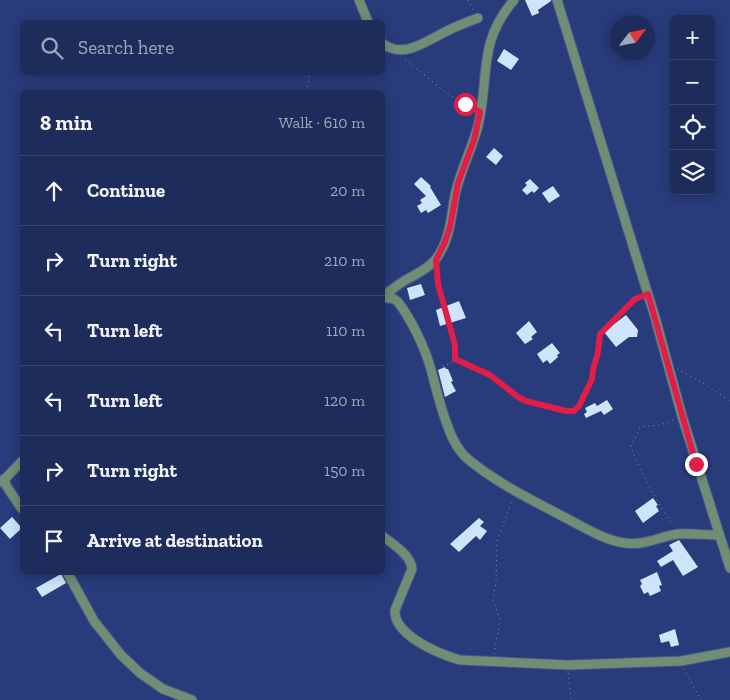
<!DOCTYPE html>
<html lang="en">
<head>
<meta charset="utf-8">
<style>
  body { margin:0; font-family:"Zilla Slab",serif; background:#2b3865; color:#f1f3f6 }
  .controls { position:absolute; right:15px; top:15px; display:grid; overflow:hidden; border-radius:8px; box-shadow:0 2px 12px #0003 }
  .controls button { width:45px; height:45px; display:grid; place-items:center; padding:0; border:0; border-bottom:1px solid #3c4872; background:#1e2c5c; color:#f1f3f6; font:25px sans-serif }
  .compass { position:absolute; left:610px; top:15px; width:45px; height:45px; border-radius:50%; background:#1e2c5c; box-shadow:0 2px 12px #0003; rotate:58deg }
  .stop { position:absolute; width:15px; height:15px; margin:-11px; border:4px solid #e11d48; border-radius:50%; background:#fff }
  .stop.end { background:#e11d48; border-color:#fff; box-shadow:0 1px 5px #0008 }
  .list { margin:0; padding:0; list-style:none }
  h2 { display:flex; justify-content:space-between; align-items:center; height:65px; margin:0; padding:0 20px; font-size:21px }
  h2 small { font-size:16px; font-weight:400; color:#a1a7bb }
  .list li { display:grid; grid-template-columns:32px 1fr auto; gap:15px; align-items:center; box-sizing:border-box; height:70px; padding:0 20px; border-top:1px solid #3c4872 }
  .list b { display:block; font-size:19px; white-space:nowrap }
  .list em { font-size:16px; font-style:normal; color:#a1a7bb }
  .icon { flex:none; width:28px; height:28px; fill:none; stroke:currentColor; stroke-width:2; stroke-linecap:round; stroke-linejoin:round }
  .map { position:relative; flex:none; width:730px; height:700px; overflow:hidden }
  .search { position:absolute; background:#1e2c5c; box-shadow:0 2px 12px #0003; left:20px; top:20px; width:365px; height:55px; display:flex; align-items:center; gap:12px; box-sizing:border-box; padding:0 18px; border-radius:8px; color:#a1a7bb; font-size:19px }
  .panel { position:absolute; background:#1e2c5c; box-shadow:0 2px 12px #0003; left:20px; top:90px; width:365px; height:485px; border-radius:8px }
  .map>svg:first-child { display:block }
  .building { fill:#cde4fa }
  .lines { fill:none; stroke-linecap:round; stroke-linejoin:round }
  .street-casing { stroke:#45568f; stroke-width:11 }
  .path { stroke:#8290bb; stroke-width:1; stroke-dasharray:1 4; stroke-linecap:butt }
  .street { stroke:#718d74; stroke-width:9 }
  .route { stroke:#e11d48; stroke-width:6 }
</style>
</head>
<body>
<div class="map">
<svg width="730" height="700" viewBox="0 0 730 700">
  <rect width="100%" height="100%" fill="#283b7a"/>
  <g class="building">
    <polygon points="525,0 551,0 551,1 538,10 539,13 532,16"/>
    <polygon points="504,49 519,59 511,70 497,61"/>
    <polygon points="494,148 503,156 496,165 486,157"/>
    <polygon points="421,177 431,186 430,187 441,205 428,213 426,210 421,213 417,206 422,203 420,200 426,196 414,184"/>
    <polygon points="530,179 539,188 534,193 532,191 527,195 522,190 527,185 525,183"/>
    <polygon points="553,186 560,196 549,203 542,193"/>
    <polygon points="421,284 425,295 410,300 407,288"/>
    <polygon points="459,301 466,318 440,326 436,310"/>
    <polygon points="626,315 638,330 637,337 629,337 616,347 604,332"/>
    <polygon points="529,321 537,332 531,337 533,339 525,344 516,333"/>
    <polygon points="552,343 560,353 557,355 558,357 550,364 547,360 543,363 537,354"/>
    <polygon points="445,367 446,369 448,369 453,381 451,382 456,391 445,397 438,370"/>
    <polygon points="607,400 613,409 604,415 601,411 586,418 584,414 587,412 585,408 595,403 597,406"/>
    <polygon points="653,498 658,505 656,506 659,511 643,523 635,511"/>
    <polygon points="12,517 22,528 10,539 0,528"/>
    <polygon points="479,518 484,522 480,526 487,531 480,540 476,536 459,552 450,544"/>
    <polygon points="679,540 698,567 683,576 673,560 661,567 657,561 673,551 669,545"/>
    <polygon points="657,572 662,585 659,586 661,591 650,596 648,592 644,594 640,586 642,584 640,580"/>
    <polygon points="61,574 66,583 42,597 36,588"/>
    <polygon points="675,629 679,645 671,647 669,641 661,643 659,635"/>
  </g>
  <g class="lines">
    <g class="street-casing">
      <g id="street">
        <polyline points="359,0 368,22"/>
        <polyline points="557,0 655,317 682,416 730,568"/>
        <path d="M 382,43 C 403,60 426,41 445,32 C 456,26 467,22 478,18"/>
        <path d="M 382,297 C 389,292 396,286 404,281 C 414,275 427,270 435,260 C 450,242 451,217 455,195 C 460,171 472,149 478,126 C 490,76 477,43 514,0"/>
        <path d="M 383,297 L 394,299 L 398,302 C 411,319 424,346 430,366 C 437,391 442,416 453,439 C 457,447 461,454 469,460 C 497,483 530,499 562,516 C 582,526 603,540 625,543 C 643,546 659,537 677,534 C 690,533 705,535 718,535"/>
        <polyline points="4,479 7,487 22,509"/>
        <polyline points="2,482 22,461"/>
        <path d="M 382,536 C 393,544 411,555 412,569 L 395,610 C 393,635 439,654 460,660 L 568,665 L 681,661 L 730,652"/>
        <polyline points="67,572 94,621 121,655 140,673 163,689 192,700"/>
      </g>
    </g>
    <g class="path">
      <polyline points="468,0 473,10"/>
      <polyline points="405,59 445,92 472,108"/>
      <polyline points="306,92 310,72"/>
      <path d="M 436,270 L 456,354 C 454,363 449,365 440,366"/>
      <polyline points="455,359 490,375 518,397 526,401 567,411 574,411 579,406 592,379 593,370 598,352 600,334 632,301 641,297"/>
      <polyline points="677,369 701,382 730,401"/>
      <path d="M 673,420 L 660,425 L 640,427 L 637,435 L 631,444 C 631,457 664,514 673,525"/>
      <polyline points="494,654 500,620 493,600 496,582 497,541 512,500"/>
      <polyline points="684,669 701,700"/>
      <polyline points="568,673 571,700"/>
    </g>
    <use href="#street" class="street"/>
  </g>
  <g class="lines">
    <polyline class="route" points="465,104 480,112 474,140 458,183 450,227 444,244 436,260 438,284 455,345 455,359 490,375 518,397 526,401 566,411 574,411 579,406 592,379 593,370 598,352 600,334 635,299 648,294 696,464"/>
  </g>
</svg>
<div class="controls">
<button>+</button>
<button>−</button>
<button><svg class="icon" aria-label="locate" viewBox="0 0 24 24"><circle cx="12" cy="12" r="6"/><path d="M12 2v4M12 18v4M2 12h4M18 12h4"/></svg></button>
<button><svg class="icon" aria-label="layers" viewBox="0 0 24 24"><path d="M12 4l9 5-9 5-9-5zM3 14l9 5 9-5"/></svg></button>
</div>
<svg class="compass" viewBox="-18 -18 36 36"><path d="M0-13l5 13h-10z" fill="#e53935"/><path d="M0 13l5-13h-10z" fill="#a1a7bb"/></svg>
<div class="stop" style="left:465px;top:104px"></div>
<div class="stop end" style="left:696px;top:464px"></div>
<div class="search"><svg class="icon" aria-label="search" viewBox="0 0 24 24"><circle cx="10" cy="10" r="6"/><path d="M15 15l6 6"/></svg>Search here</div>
<section class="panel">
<h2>8 min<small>Walk · 610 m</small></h2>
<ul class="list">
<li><svg class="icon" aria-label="ahead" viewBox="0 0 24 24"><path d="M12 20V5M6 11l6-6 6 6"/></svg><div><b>Continue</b></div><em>20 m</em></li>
<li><svg class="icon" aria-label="right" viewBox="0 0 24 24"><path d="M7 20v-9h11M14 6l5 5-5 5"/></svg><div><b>Turn right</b></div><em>210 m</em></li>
<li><svg class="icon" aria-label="left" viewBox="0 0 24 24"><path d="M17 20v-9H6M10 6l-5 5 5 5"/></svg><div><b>Turn left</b></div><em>110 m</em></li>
<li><svg class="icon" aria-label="left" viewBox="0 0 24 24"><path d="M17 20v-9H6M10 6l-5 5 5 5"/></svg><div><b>Turn left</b></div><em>120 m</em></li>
<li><svg class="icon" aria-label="right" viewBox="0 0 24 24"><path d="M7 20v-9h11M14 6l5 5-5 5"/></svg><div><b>Turn right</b></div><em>150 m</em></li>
<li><svg class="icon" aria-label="arrive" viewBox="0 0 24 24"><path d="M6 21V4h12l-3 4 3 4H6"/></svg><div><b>Arrive at destination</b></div></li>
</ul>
</section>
</div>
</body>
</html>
